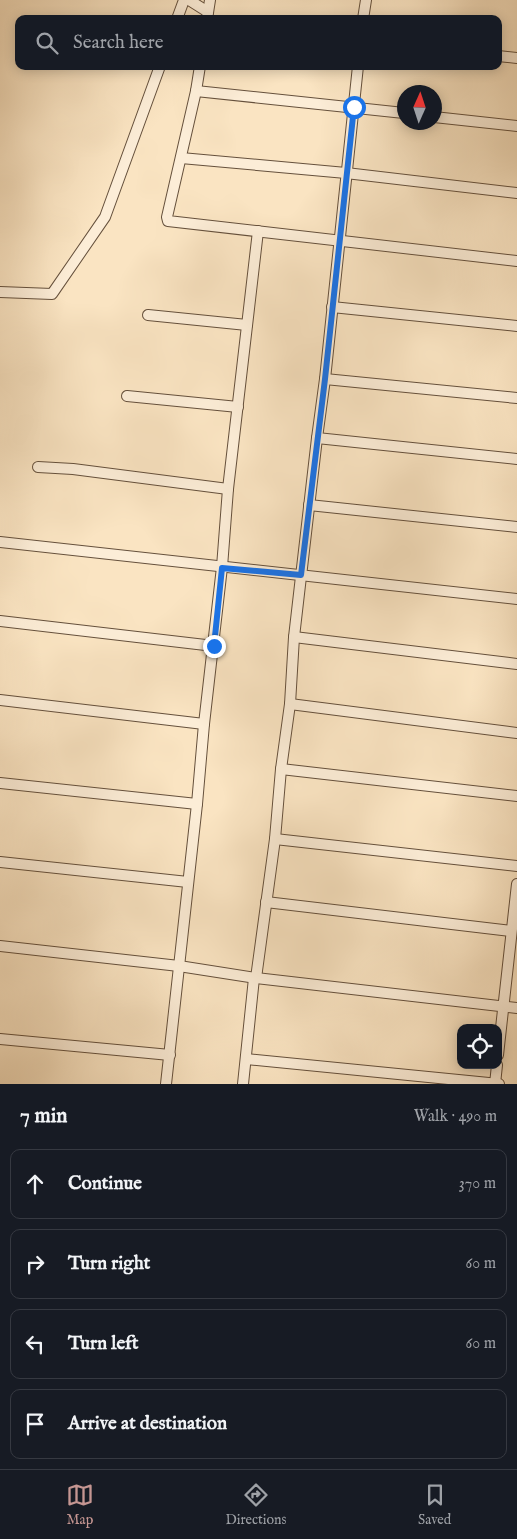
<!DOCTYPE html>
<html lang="en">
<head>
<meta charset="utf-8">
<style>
  body { margin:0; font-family:"IM FELL English",serif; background:#20242c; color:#f1f3f6 }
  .controls { position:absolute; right:15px; bottom:15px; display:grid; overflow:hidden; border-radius:10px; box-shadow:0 2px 12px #0003 }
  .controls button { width:45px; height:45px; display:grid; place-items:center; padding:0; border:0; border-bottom:1px solid #363941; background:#171b24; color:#f1f3f6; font:25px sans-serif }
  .compass { position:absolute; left:397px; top:85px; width:45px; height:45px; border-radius:50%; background:#171b24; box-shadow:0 2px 12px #0003; rotate:3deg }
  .stop { position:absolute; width:15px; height:15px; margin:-11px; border:4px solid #1a73e8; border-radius:50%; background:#fff }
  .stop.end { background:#1a73e8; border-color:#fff; box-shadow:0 1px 5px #0008 }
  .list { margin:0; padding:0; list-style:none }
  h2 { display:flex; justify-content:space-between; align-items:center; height:65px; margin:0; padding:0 20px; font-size:21px }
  h2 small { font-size:16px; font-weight:400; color:#9ea1a6 }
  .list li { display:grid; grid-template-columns:32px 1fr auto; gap:15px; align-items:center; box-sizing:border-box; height:70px; margin:0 10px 10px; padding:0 10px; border:1px solid #363941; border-radius:10px }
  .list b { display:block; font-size:19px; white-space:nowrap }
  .list em { font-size:16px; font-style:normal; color:#9ea1a6 }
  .icon { flex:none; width:28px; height:28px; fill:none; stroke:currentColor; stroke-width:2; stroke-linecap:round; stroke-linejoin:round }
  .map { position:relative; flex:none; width:517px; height:1084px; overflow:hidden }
  .search { position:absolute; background:#171b24; box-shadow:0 2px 12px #0003; left:15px; right:15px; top:15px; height:55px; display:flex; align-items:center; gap:12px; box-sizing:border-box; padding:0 18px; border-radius:10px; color:#9ea1a6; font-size:19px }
  .sheet { height:385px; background:#171b24 }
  nav { display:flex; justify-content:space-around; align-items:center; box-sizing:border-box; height:70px; border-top:1px solid #363941; background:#171b24; font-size:14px; color:#9ea1a6 }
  nav a { display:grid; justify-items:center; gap:2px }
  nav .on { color:#c59692 }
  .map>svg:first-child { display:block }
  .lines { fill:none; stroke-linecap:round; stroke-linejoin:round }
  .minor-casing { stroke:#65503c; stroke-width:12 }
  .minor { stroke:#fcedd7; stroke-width:10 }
  .route { stroke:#1a73e8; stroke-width:6 }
</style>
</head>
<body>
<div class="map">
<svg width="517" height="1084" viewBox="0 0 517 1084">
  <rect width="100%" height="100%" fill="#fae4c2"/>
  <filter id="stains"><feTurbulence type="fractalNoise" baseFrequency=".004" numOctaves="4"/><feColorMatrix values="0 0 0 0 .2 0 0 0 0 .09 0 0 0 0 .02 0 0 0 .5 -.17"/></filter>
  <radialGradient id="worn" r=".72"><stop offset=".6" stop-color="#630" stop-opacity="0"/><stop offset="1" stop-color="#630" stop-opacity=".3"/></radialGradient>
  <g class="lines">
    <g class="minor-casing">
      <g id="minor">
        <polyline points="189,0 208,12"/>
        <polyline points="177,19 184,0"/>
        <polyline points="207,19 210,0"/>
        <polyline points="363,19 366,0"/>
        <polyline points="498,56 517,58"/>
        <polyline points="200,66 196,91 167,217 168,221 517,261"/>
        <polyline points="196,91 404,113"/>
        <polyline points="434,117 517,126"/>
        <polyline points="181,158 346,173 517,193"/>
        <polyline points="0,292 52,294 105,217 160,66"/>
        <polyline points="332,307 517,326"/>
        <polyline points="148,315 247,325"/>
        <polyline points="325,379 517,398"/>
        <polyline points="127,396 238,407"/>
        <polyline points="317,438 517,459"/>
        <polyline points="38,467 73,469 228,489"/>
        <polyline points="309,505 517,527"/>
        <polyline points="0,542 517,599"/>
        <polyline points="0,621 214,646"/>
        <polyline points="294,637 517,664"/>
        <polyline points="0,700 204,724"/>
        <polyline points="290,704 517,733"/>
        <polyline points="281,769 517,796"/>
        <polyline points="0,783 197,804"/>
        <polyline points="275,839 517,866"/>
        <polyline points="0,862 188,882"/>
        <polyline points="266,902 511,931"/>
        <polyline points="0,946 179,966 256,978 517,1008"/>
        <polyline points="256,978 275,839 281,769 290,704 294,637 317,438 325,379 358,66"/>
        <polyline points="0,1039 170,1055"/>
        <polyline points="498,1055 517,884"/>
        <polyline points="246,1059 499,1084"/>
        <polyline points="166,1084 197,804 204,724 222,567 228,489 258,231"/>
        <polyline points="243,1084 254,978"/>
        <polyline points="495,1084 497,1065"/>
      </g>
    </g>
    <use href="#minor" class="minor"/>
  </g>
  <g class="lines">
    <polyline class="route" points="214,646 222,568 301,575 325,379 354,107"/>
  </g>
  <rect width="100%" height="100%" filter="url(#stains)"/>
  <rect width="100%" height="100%" fill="url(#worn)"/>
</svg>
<div class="controls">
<button><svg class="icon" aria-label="locate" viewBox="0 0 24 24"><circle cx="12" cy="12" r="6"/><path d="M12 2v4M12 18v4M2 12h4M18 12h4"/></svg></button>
</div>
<svg class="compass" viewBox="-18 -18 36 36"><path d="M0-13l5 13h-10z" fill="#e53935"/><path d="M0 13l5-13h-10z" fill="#9ea1a6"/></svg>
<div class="stop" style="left:354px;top:107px"></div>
<div class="stop end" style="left:214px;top:646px"></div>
<div class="search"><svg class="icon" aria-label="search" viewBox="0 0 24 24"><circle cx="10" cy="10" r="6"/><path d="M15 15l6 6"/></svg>Search here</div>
</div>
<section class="sheet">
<h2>7 min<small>Walk · 490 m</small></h2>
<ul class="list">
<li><svg class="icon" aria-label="ahead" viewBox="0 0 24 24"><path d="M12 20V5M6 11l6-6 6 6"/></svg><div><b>Continue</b></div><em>370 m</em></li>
<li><svg class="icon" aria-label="right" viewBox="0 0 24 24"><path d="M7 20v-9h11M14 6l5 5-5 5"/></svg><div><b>Turn right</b></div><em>60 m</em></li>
<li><svg class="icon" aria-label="left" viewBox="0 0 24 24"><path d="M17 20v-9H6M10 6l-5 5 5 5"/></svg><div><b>Turn left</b></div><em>60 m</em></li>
<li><svg class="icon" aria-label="arrive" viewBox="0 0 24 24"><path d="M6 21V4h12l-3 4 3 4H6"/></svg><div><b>Arrive at destination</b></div></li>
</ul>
</section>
<nav>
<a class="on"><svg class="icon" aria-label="map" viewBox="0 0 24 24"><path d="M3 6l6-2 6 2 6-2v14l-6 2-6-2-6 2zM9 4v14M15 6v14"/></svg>Map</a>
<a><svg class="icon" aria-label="directions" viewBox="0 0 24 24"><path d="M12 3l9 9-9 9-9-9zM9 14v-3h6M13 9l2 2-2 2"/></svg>Directions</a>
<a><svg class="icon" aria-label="saved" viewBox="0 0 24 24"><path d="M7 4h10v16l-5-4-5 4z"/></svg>Saved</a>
</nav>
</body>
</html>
